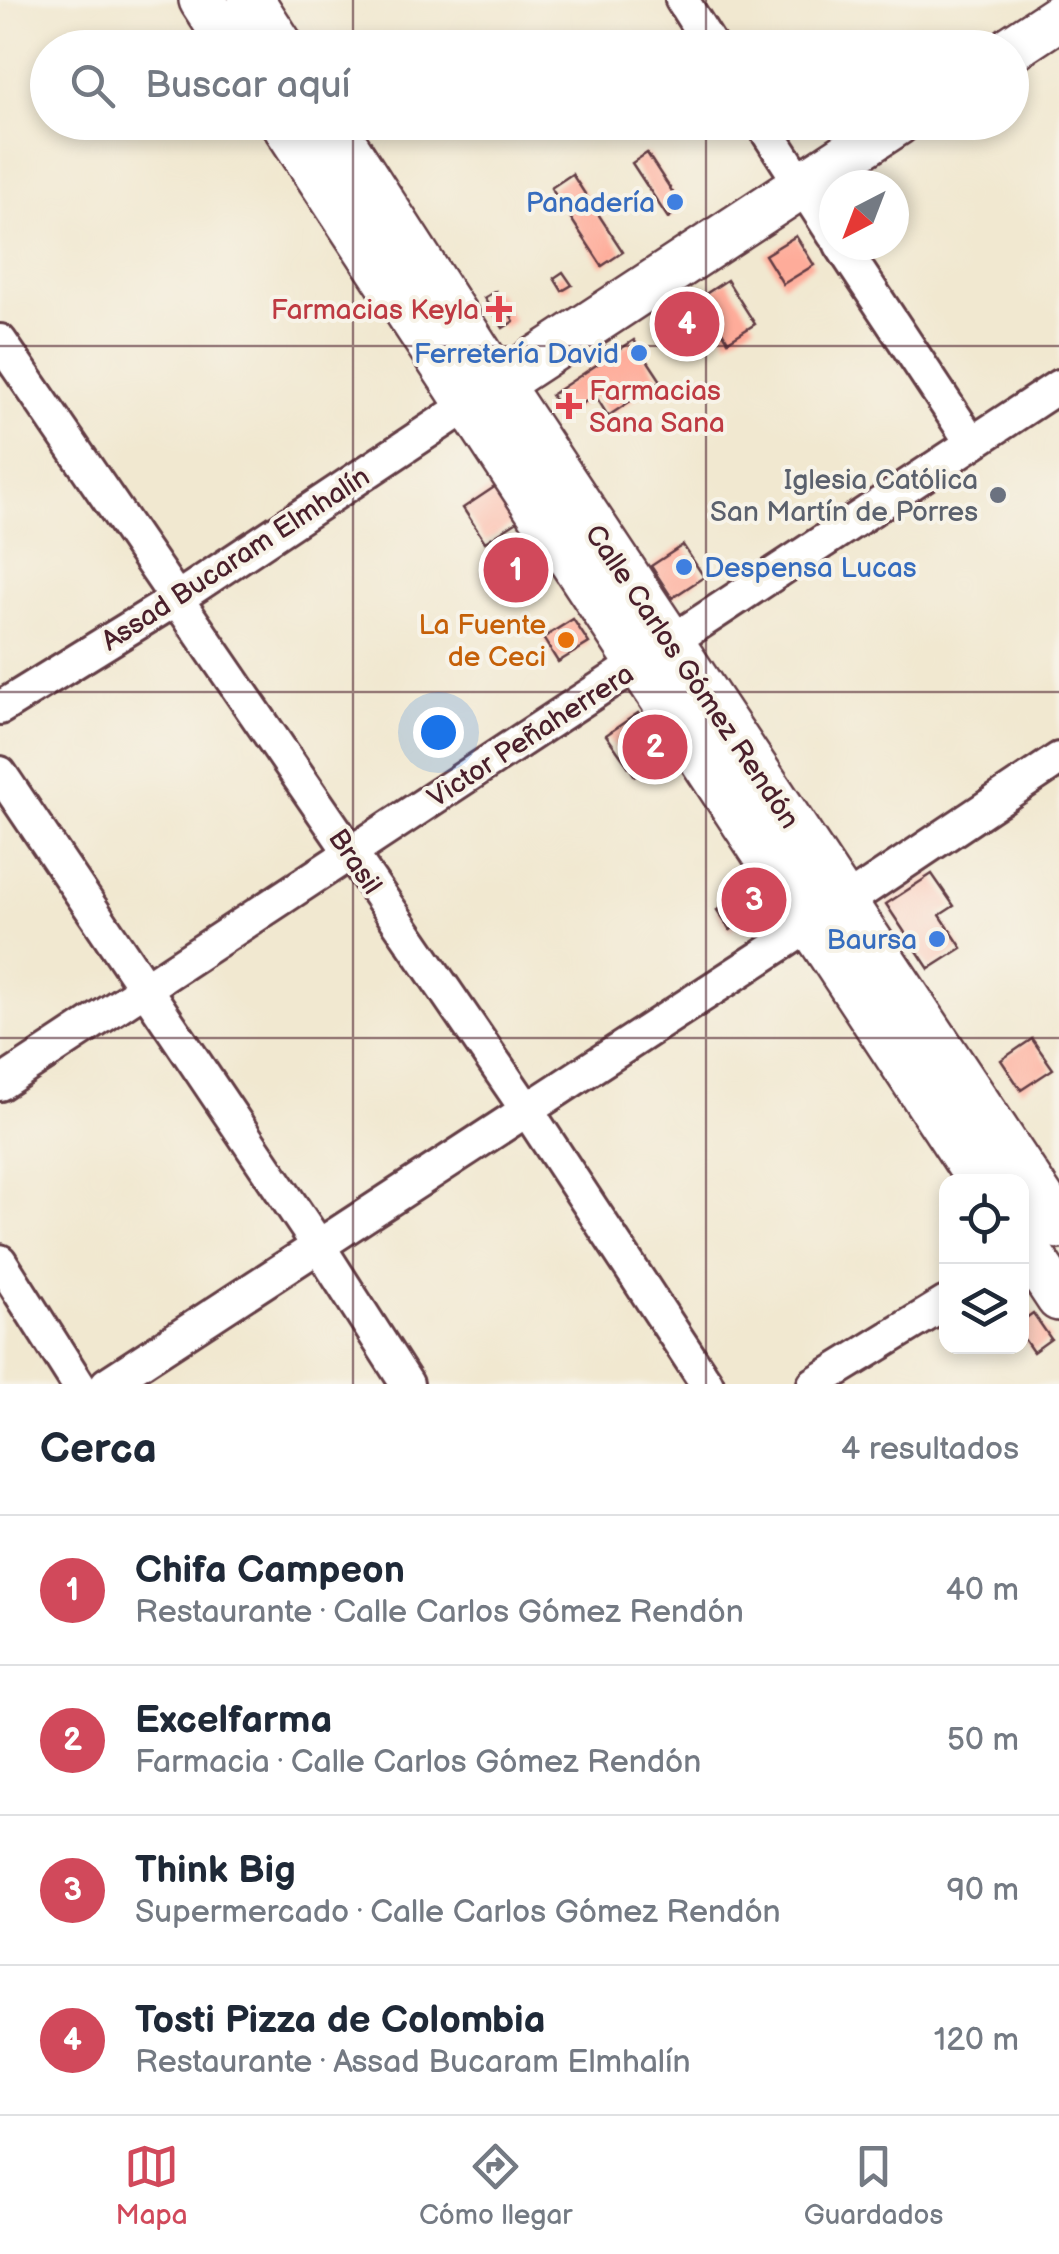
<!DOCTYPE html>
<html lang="es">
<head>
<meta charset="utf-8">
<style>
  body { margin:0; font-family:"Balsamiq Sans",sans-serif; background:#f6f6f7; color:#1f2937 }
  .controls { position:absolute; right:30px; bottom:30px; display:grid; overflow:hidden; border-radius:20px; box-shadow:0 5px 15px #0003 }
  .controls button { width:90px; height:90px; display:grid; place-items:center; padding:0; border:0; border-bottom:2px solid #e0e1e3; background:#fff; color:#1f2937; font:50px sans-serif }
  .compass { position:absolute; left:819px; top:170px; width:90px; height:90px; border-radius:50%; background:#fff; box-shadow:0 5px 15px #0003; rotate:222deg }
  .you { position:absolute; left:438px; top:732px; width:35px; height:35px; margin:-25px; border:8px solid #fff; border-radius:50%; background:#1a73e8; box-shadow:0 0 0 15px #1a73e833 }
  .badge { display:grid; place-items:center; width:65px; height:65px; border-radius:50%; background:#d1495b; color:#fff; font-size:32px; font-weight:700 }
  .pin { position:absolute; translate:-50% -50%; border:5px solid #fff; box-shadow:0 2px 10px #0006 }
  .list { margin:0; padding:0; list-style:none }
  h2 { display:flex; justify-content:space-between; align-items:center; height:130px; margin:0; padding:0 40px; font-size:42px }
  h2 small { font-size:32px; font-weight:400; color:#747a83 }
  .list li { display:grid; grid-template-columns:65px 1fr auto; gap:30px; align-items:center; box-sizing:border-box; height:150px; padding:0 40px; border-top:2px solid #e0e1e3 }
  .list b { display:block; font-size:38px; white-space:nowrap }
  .list p { margin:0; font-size:32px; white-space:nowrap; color:#747a83 }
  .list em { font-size:32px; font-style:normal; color:#747a83 }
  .icon { flex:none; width:55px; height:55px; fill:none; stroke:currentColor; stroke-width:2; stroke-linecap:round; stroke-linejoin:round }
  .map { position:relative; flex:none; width:1059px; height:1384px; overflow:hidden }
  .search { position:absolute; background:#fff; box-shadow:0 5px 15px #0003; left:30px; right:30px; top:30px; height:110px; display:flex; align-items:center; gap:25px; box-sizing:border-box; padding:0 35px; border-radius:55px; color:#747a83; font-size:38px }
  .sheet { height:730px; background:#fff }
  nav { display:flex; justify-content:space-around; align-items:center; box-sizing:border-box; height:140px; border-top:2px solid #e0e1e3; background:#fff; font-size:28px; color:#747a83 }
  nav a { display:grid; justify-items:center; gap:5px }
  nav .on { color:#d1495b }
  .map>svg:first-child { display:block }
  .building { fill:#feac9a }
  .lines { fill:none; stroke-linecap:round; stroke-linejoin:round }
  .street-casing { stroke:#633d44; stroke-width:38 }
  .secondary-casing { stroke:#633d44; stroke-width:50 }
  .street { stroke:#fff; stroke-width:32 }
  .secondary { stroke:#fff; stroke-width:45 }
  .grid { fill:none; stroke:#4a1f2b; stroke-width:2.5; stroke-opacity:0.55 }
  .shop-dot { fill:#3f7fe0; stroke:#f7f3e8; stroke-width:4 }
  .health-dot { fill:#e0444e; stroke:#f7f3e8; stroke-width:4 }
  .worship-dot { fill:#6b7280; stroke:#f7f3e8; stroke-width:4 }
  .food-dot { fill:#e8710a; stroke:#f7f3e8; stroke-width:4 }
  .labels { text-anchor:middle; stroke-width:8; stroke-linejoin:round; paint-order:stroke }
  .shop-label { font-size:28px; fill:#366cbe; stroke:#f7f3e8; text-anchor:end }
  .health-label { font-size:28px; fill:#be3a42; stroke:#f7f3e8; text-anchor:end }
  .worship-label { font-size:28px; fill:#5b616d; stroke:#f7f3e8; text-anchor:end }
  .street-label { font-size:28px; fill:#4a1f2b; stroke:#f7f3e8 }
  .food-label { font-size:28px; fill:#c56008; stroke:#f7f3e8; text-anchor:end }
</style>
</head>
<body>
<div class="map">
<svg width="1059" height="1384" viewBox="0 0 1059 1384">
  <rect width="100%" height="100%" fill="#f7f3e8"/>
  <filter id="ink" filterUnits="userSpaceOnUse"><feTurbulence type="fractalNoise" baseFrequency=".01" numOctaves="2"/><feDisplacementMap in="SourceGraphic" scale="20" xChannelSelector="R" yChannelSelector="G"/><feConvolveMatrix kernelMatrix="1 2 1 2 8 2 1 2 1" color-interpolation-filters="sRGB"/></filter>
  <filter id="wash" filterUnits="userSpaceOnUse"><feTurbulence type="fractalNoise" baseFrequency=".0048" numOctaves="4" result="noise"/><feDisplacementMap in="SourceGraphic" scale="40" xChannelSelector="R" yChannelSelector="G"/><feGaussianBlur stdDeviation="2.25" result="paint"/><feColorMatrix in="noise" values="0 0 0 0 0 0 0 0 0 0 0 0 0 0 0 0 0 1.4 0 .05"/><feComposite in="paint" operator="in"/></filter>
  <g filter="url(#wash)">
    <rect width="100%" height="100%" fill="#f1e8d0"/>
    <g id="blocks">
      <g class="building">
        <polygon points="647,153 683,208 668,218 632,163"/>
        <polygon points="572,174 623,252 602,266 551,188"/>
        <polygon points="796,236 814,265 783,284 765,255"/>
        <polygon points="563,272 572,285 562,291 554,278"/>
        <polygon points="727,280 755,324 728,341 701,297"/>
        <polygon points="496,291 514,321 503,328 484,298"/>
        <polygon points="634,340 661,381 608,416 595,395 565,416 551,395"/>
        <polygon points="496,486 519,520 485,542 463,508"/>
        <polygon points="683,545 704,577 672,598 651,566"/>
        <polygon points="530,548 541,565 501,591 490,575"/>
        <polygon points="573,619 589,643 558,662 543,638"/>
        <polygon points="638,713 667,754 635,776 606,735"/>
        <polygon points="932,874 954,906 940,915 962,948 929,969 886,904"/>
        <polygon points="751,888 764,907 730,930 717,910"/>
        <polygon points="1032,1039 1053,1069 1021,1090 1001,1060"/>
        <polygon points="1033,1313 1051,1339 1033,1352 1022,1336 1022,1321"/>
      </g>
    </g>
  </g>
  <g filter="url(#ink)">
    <use href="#blocks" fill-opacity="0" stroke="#633d44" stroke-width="2.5"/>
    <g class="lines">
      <g class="street-casing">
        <g id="street">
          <polyline points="682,0 712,48"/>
          <polyline points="761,122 834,235"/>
          <polyline points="841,245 972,443"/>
          <polyline points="0,341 527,1110 707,1384"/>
          <polyline points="0,708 178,598 487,392"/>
          <polyline points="0,773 318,1245 407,1384"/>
          <polyline points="0,1084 1059,386"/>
          <polyline points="0,1261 78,1384"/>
          <polyline points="107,1384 844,903 1059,759"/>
          <polyline points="814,1384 946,1303"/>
        </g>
      </g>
      <g class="secondary-casing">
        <g id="secondary">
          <polyline points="202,0 233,48"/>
          <polyline points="251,0 282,48"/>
          <polyline points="1012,48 1059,17"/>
          <polyline points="283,122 981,1182"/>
          <polyline points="330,122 499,384 1059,1226"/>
          <polyline points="499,384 898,122"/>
          <polyline points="1022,1242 1059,1298"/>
        </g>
      </g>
      <use href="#street" class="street"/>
      <use href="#secondary" class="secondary"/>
    </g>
  </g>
  <path class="grid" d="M 353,0 L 353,48M 706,0 L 706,48M 353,122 L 353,1384M 706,122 L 706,1384M 0,346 L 1059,346M 0,692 L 1059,692M 0,1038 L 1059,1038"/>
  <g class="shop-dot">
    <circle cx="675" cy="202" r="10"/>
    <circle cx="639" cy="353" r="10"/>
    <circle cx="684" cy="567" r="10"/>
    <circle cx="937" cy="939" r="10"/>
  </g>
  <g class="health-dot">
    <path d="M494 294h10v10h10v10h-10v10h-10v-10h-10v-10h10z"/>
    <path d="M564 391h10v10h10v10h-10v10h-10v-10h-10v-10h10z"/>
  </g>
  <circle class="worship-dot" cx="998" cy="495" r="10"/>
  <circle class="food-dot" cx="566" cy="640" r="10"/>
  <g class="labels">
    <g class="shop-label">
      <text x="655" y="212">Panadería</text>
      <text x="619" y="363">Ferretería David</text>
      <text x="704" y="577" text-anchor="start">Despensa Lucas</text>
      <text x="917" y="949">Baursa</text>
    </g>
    <g class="health-label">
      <text x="479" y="319">Farmacias Keyla</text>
      <text x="589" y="400" text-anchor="start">Farmacias<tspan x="589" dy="32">Sana Sana</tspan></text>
    </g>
    <g class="worship-label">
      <text x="978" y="489">Iglesia Católica<tspan x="978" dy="32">San Martín de Porres</tspan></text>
    </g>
    <g class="street-label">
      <text transform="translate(235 558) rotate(-33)" y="10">Assad Bucaram Elmhalín</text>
      <text transform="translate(693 676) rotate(56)" y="10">Calle Carlos Gómez Rendón</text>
      <text transform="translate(530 735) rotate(-33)" y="10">Victor Peñaherrera</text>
      <text transform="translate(356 861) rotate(56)" y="10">Brasil</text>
    </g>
    <g class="food-label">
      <text x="546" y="634">La Fuente<tspan x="546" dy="32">de Ceci</tspan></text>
    </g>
  </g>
</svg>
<div class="controls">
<button><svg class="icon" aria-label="locate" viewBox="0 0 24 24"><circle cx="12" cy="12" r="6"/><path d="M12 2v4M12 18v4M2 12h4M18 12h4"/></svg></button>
<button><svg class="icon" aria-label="layers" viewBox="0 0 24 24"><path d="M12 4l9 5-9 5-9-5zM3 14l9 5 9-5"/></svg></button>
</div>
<svg class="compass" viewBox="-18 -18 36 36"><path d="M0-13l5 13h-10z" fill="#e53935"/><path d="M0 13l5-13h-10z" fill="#747a83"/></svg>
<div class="you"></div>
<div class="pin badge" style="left:516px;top:570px">1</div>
<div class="pin badge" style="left:655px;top:747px">2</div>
<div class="pin badge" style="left:754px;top:900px">3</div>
<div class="pin badge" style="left:687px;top:324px">4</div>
<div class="search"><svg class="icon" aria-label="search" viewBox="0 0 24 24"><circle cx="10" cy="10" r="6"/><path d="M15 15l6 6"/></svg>Buscar aquí</div>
</div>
<section class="sheet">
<h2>Cerca<small>4 resultados</small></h2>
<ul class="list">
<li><span class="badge">1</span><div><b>Chifa Campeon</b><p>Restaurante · Calle Carlos Gómez Rendón</p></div><em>40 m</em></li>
<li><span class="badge">2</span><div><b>Excelfarma</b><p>Farmacia · Calle Carlos Gómez Rendón</p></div><em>50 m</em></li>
<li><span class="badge">3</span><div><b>Think Big</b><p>Supermercado · Calle Carlos Gómez Rendón</p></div><em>90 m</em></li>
<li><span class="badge">4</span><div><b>Tosti Pizza de Colombia</b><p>Restaurante · Assad Bucaram Elmhalín</p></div><em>120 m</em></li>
</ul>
</section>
<nav>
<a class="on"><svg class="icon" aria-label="map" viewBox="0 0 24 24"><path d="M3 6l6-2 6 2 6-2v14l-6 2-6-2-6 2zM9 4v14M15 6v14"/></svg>Mapa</a>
<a><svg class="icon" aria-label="directions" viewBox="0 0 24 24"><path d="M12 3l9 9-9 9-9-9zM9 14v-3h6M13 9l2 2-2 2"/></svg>Cómo llegar</a>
<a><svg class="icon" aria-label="saved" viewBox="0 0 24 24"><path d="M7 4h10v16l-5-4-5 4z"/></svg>Guardados</a>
</nav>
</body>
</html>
